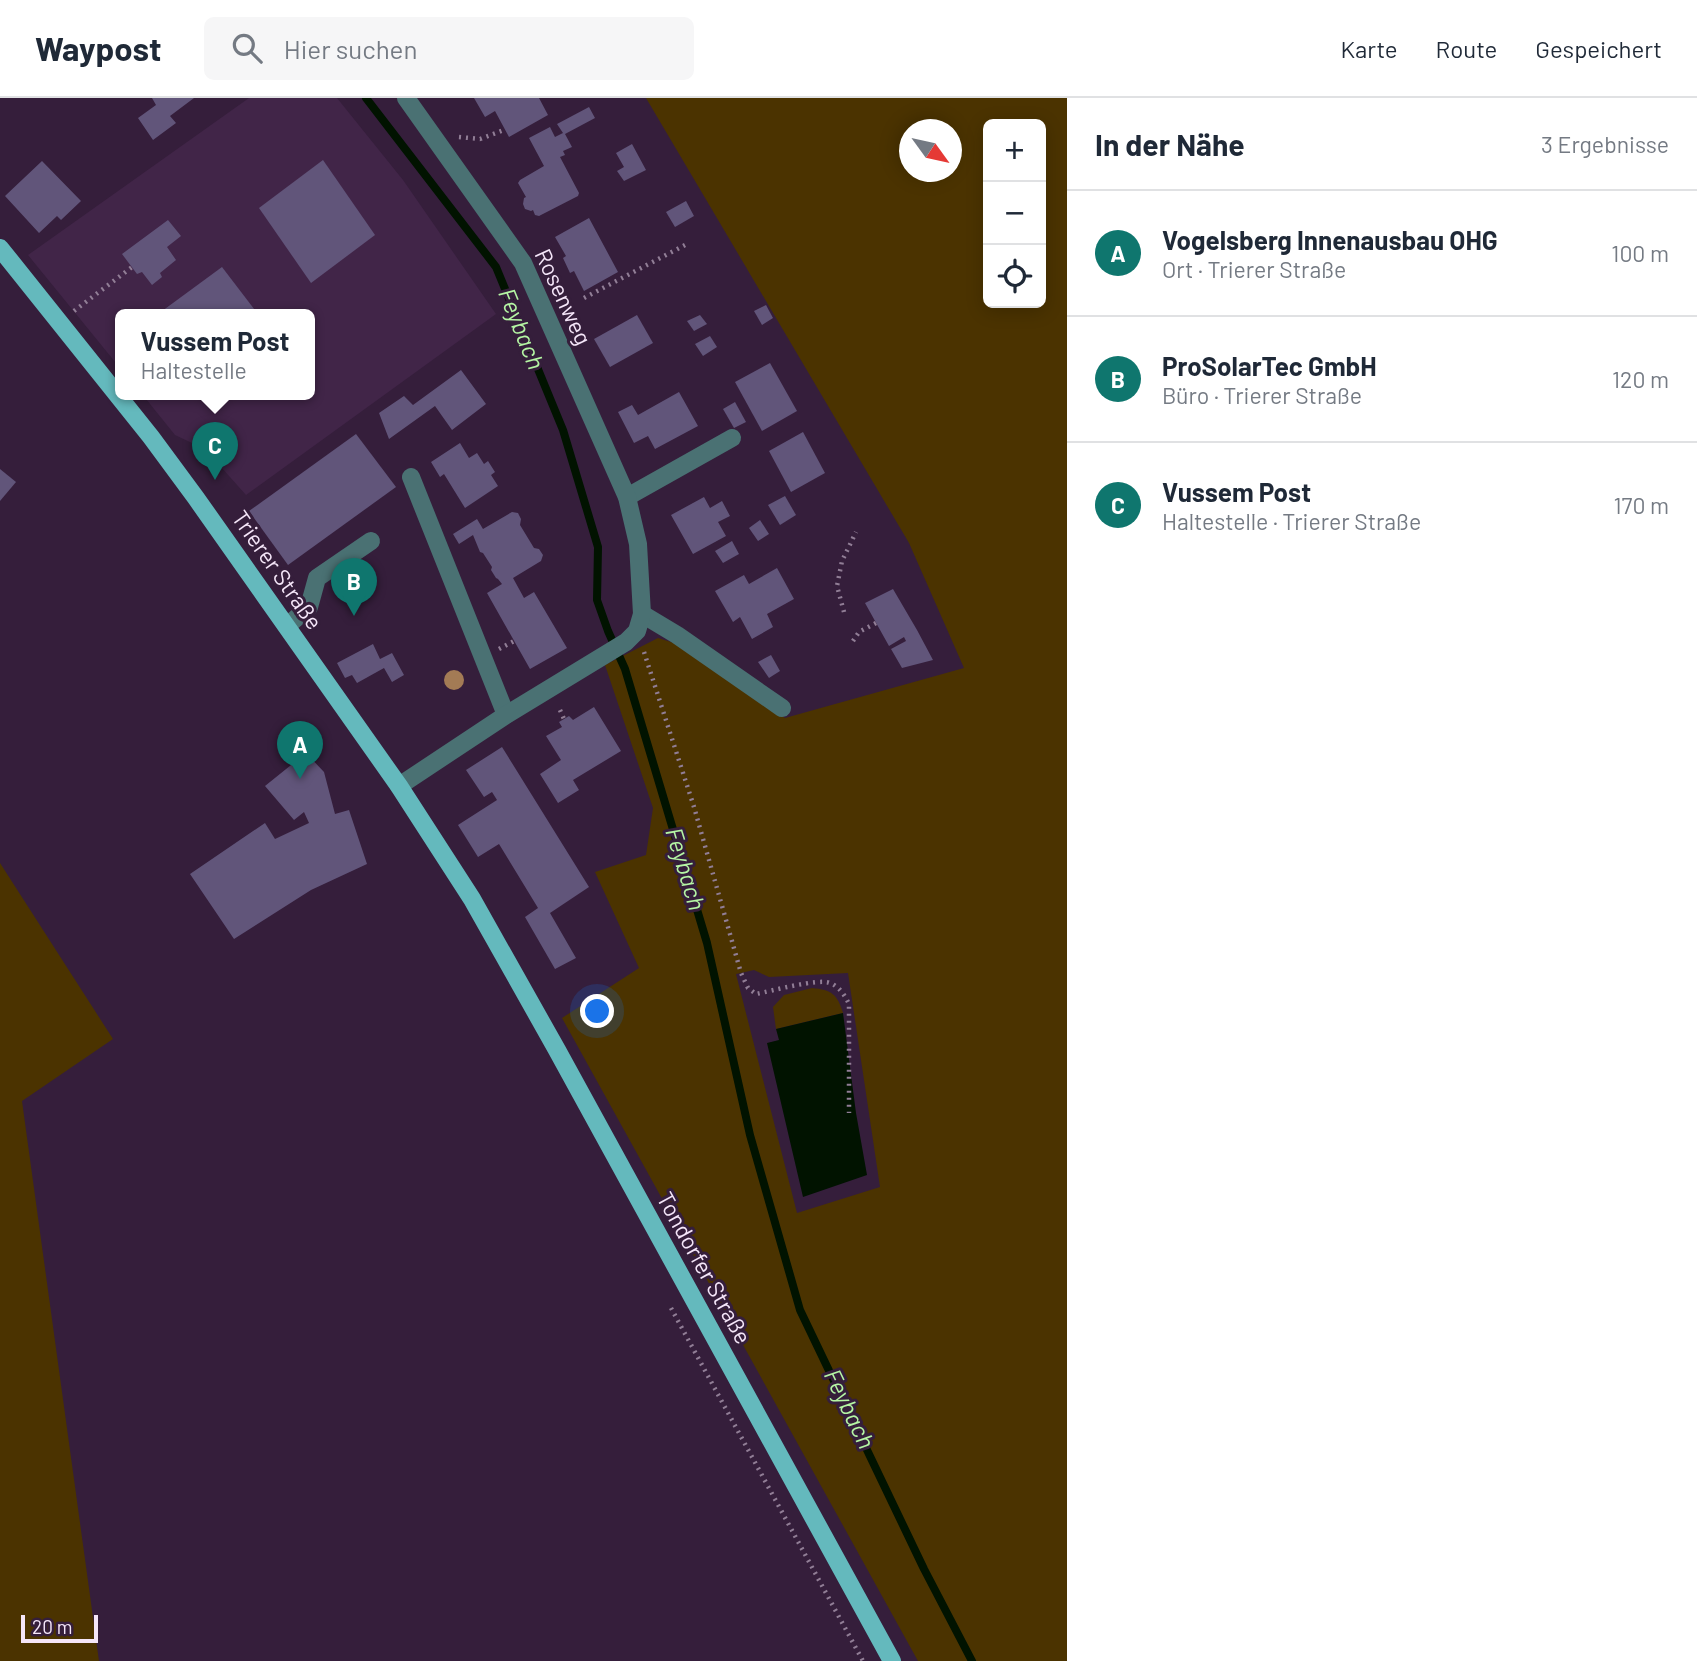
<!DOCTYPE html>
<html lang="de">
<head>
<meta charset="utf-8">
<style>
  body { margin:0; font-family:Barlow,sans-serif; background:#f6f6f7; color:#1f2937 }
  .controls { position:absolute; right:21px; top:21px; display:grid; overflow:hidden; border-radius:10px; box-shadow:0 4px 18px #0003 }
  .controls button { width:63px; height:63px; display:grid; place-items:center; padding:0; border:0; border-bottom:2px solid #e0e1e3; background:#fff; color:#1f2937; font:35px sans-serif }
  .compass { position:absolute; left:899px; top:21px; width:63px; height:63px; border-radius:50%; background:#fff; box-shadow:0 4px 18px #0003; rotate:123deg }
  .scale { position:absolute; left:21px; bottom:18px; width:77px; box-sizing:border-box; padding-left:7px; border:4px solid #f5e6f9; border-top:0; font-size:19px; line-height:24px; white-space:nowrap; color:#f5e6f9; -webkit-text-stroke:5px #351e3b; paint-order:stroke }
  .you { position:absolute; left:598px; top:914px; width:24px; height:24px; margin:-18px; border:5px solid #fff; border-radius:50%; background:#1a73e8; box-shadow:0 0 0 10px #1a73e833 }
  .badge { display:grid; place-items:center; width:46px; height:46px; border-radius:50%; background:#0f766e; color:#fff; font-size:23px; font-weight:700 }
  .pin { position:absolute; translate:-50% -58px; filter:drop-shadow(0 2px 4px #0008) }
  .pin::after { content:''; position:absolute; top:37px; width:24px; height:21px; background:inherit; clip-path:polygon(0 0,100% 0,50% 100%) }
  .popup { position:absolute; left:115px; top:211px; width:200px; height:91px; box-sizing:border-box; display:grid; place-content:center; border-radius:10px; background:#fff; filter:drop-shadow(0 2px 5px #0005); font-size:23px; white-space:nowrap; color:#747a83 }
  .popup b { font-size:26px; color:#1f2937 }
  .popup::after { content:''; position:absolute; left:50%; top:100%; margin-left:-14px; border:14px solid transparent; border-top-color:#fff }
  .list { margin:0; padding:0; list-style:none }
  h2 { display:flex; justify-content:space-between; align-items:center; height:91px; margin:0; padding:0 28px; font-size:30px }
  h2 small { font-size:23px; font-weight:400; color:#747a83 }
  .list li { display:grid; grid-template-columns:46px 1fr auto; gap:21px; align-items:center; box-sizing:border-box; height:126px; padding:0 28px; border-top:2px solid #e0e1e3 }
  .list b { display:block; font-size:26px; white-space:nowrap }
  .list p { margin:0; font-size:23px; white-space:nowrap; color:#747a83 }
  .list em { font-size:23px; font-style:normal; color:#747a83 }
  .icon { flex:none; width:38px; height:38px; fill:none; stroke:currentColor; stroke-width:2; stroke-linecap:round; stroke-linejoin:round }
  .map { position:relative; flex:none; width:1067px; height:1563px; overflow:hidden }
  header { display:flex; align-items:center; gap:42px; box-sizing:border-box; height:98px; padding:0 35px; background:#fff; border-bottom:2px solid #e0e1e3 }
  header strong { font-size:33px }
  nav { display:flex; gap:38px; margin-inline-start:auto; font-size:24px }
  .search { width:490px; height:63px; background:#f6f6f7; display:flex; align-items:center; gap:18px; box-sizing:border-box; padding:0 24px; border-radius:10px; color:#747a83; font-size:26px }
  main { display:flex }
  aside { flex:1; background:#fff }
  .map>svg:first-child { display:block }
  .built { fill:#412548 }
  .green { fill:#4b3300; fill-rule:evenodd }
  .water { fill:#011300 }
  .lines { fill:none; stroke-linecap:round; stroke-linejoin:round }
  .stream { stroke:#011300; stroke-width:8 }
  .building { fill:#61557a }
  .path { stroke:#917e96; stroke-width:4.5; stroke-dasharray:2 5; stroke-linecap:butt }
  .minor { stroke:#4a7173; stroke-width:18 }
  .major { stroke:#64b9bd; stroke-width:18 }
  .tree { fill:#a37b55 }
  .labels { text-anchor:middle; stroke-width:6; stroke-linejoin:round; paint-order:stroke }
  .street-label { font-size:23px; fill:#f5e6f9; stroke:#351e3b }
  .water-label { font-size:24px; font-style:italic; fill:#b5f6a4; stroke:#351e3b }
</style>
</head>
<body>
<header>
<strong>Waypost</strong>
<div class="search"><svg class="icon" aria-label="search" viewBox="0 0 24 24"><circle cx="10" cy="10" r="6"/><path d="M15 15l6 6"/></svg>Hier suchen</div>
<nav><a>Karte</a><a>Route</a><a>Gespeichert</a></nav>
</header>
<main>
<div class="map">
<svg width="1067" height="1563" viewBox="0 0 1067 1563">
  <rect width="100%" height="100%" fill="#351e3b"/>
  <polygon class="built" points="249,0 337,0 403,82 496,216 246,397 205,351 175,337 142,296 310,296 310,216 120,216 120,270 28,157"/>
  <g class="green">
    <path d="M 646,0 L 1067,0 L 1067,1563 L 918,1563 L 562,920 L 639,870 L 595,774 L 646,757 L 653,710 L 605,567 L 658,540 L 674,545 L 785,620 L 964,570 L 909,445 ZM 988,26 L 1041,26 L 1041,205 L 988,205 ZM 909,32 L 951,32 L 951,74 L 909,74 ZM 754,872 L 769,879 L 848,875 L 880,1089 L 797,1115 L 736,876 Z"/>
    <polygon points="0,765 113,941 22,1003 99,1563 0,1563"/>
    <path d="M 812,890 C 832,892 837,896 843,915 L 776,931 L 773,909 L 784,897 Z"/>
  </g>
  <polygon class="water" points="843,915 856,1015 867,1077 803,1099 767,945 779,942 776,931"/>
  <g class="lines">
    <polyline class="stream" points="366,0 496,169 563,332 598,449 597,502 608,533 625,571 707,845 750,1037 800,1212 924,1471 972,1563"/>
  </g>
  <g class="building">
    <polygon points="152,0 194,0 170,18 176,25 153,42 138,20 156,7"/>
    <polygon points="474,0 539,0 548,17 509,39 495,13 485,19"/>
    <polygon points="589,9 595,20 565,36 572,49 563,53 565,57 560,59 579,95 578,98 539,118 535,117 533,112 531,113 525,111 523,106 524,100 526,99 518,85 520,82 544,68 529,40 550,29 555,39 563,35 557,26"/>
    <polygon points="632,46 646,72 624,83 617,73 624,69 616,55"/>
    <polygon points="323,62 375,137 311,185 259,110"/>
    <polygon points="42,63 81,103 61,122 57,118 39,135 5,98"/>
    <polygon points="686,103 694,118 675,129 666,114"/>
    <polygon points="589,120 618,174 584,193 574,173 570,175 563,160 566,158 555,139"/>
    <polygon points="168,122 181,138 167,149 176,162 160,175 162,179 152,187 142,174 137,176 122,156"/>
    <polygon points="222,169 258,216 158,216"/>
    <polygon points="766,207 773,220 762,227 754,213"/>
    <polygon points="637,217 653,245 610,269 594,241"/>
    <polygon points="700,217 707,226 694,233 687,223"/>
    <polygon points="710,238 717,249 703,258 695,246"/>
    <polygon points="770,265 797,313 762,333 735,284"/>
    <polygon points="461,272 486,306 452,332 435,308 389,341 379,315 404,298 413,307"/>
    <polygon points="679,294 698,328 655,351 648,338 634,345 618,314 632,307 638,317"/>
    <polygon points="735,304 746,324 734,330 723,311"/>
    <polygon points="803,334 825,375 791,394 769,353"/>
    <polygon points="356,336 396,389 288,467 249,413"/>
    <polygon points="460,345 469,360 477,355 484,366 488,363 495,374 491,377 498,388 465,410 444,376 440,379 431,364"/>
    <polygon points="0,371 16,384 0,403"/>
    <polygon points="785,398 796,417 780,427 768,407"/>
    <polygon points="704,399 710,410 722,403 730,418 718,424 726,438 693,456 671,417"/>
    <polygon points="512,414 518,415 521,421 520,427 534,450 539,451 543,457 541,463 513,480 524,500 534,494 567,550 530,571 487,495 502,486 498,481 496,480 491,472 492,469 483,455 480,454 473,437 459,446 453,436 477,421 483,431"/>
    <polygon points="760,422 769,436 758,443 749,430"/>
    <polygon points="732,443 739,456 723,465 715,453"/>
    <polygon points="777,470 794,501 767,516 773,529 752,541 740,519 733,524 715,493 744,477 749,486"/>
    <polygon points="893,491 917,532 933,562 902,570 891,551 906,543 904,539 889,548 865,505"/>
    <polygon points="373,546 380,561 392,555 404,577 392,584 384,570 357,585 352,577 345,580 337,565"/>
    <polygon points="771,557 780,573 769,580 758,564"/>
    <polygon points="594,609 621,653 573,682 579,692 558,705 540,676 561,662 546,638 562,629 559,624 569,618 573,622"/>
    <polygon points="502,649 589,789 550,815 576,860 555,871 525,819 538,810 499,746 478,759 458,727 497,702 492,694 484,699 466,672"/>
    <polygon points="306,655 324,674 335,716 349,712 367,766 311,792 234,841 190,776 265,725 275,741 309,725 304,714 294,722 265,688"/>
  </g>
  <g class="lines">
    <g class="path">
      <polyline points="459,39 480,41 504,32"/>
      <polyline points="584,200 689,145"/>
      <polyline points="74,213 132,169"/>
      <polyline points="844,514 837,488 842,463 856,434"/>
      <polyline points="853,543 859,534 876,525"/>
      <polyline points="499,551 514,543"/>
      <path d="M 644,554 L 694,709 L 741,875 L 748,890 L 756,896 C 771,893 819,880 830,885 C 840,889 845,898 849,906 L 849,1015"/>
      <polyline points="560,612 564,621"/>
      <polyline points="671,1210 863,1563"/>
    </g>
    <g class="minor">
      <polyline points="411,379 506,617"/>
      <polyline points="627,399 732,340"/>
      <polyline points="642,516 677,537 782,610"/>
      <polyline points="287,528 309,509 317,480 371,443"/>
      <polyline points="399,688 506,617 626,544 637,533 642,516 638,446 627,399 523,165 406,0"/>
    </g>
    <polyline class="major" points="0,150 151,339 196,400 399,688 472,801 557,952 892,1563"/>
  </g>
  <circle class="tree" cx="454" cy="582" r="10"/>
  <g class="labels">
    <g class="street-label">
      <text transform="translate(563 199) rotate(65)" y="8">Rosenweg</text>
      <text transform="translate(277 472) rotate(55)" y="8">Trierer Straße</text>
      <text transform="translate(704 1170) rotate(61)" y="8">Tondorfer Straße</text>
    </g>
    <g class="water-label">
      <text transform="translate(521 231) rotate(68)" y="8">Feybach</text>
      <text transform="translate(685 771) rotate(73)" y="8">Feybach</text>
      <text transform="translate(849 1311) rotate(64)" y="8">Feybach</text>
    </g>
  </g>
</svg>
<div class="controls">
<button>+</button>
<button>−</button>
<button><svg class="icon" aria-label="locate" viewBox="0 0 24 24"><circle cx="12" cy="12" r="6"/><path d="M12 2v4M12 18v4M2 12h4M18 12h4"/></svg></button>
</div>
<svg class="compass" viewBox="-18 -18 36 36"><path d="M0-13l5 13h-10z" fill="#e53935"/><path d="M0 13l5-13h-10z" fill="#747a83"/></svg>
<div class="scale">20 m</div>
<div class="you"></div>
<div class="pin badge" style="left:300px;top:681px">A</div>
<div class="pin badge" style="left:354px;top:518px">B</div>
<div class="pin badge" style="left:215px;top:382px">C</div>
<div class="popup"><b>Vussem Post</b>Haltestelle</div>
</div>
<aside>
<h2>In der Nähe<small>3 Ergebnisse</small></h2>
<ul class="list">
<li><span class="badge">A</span><div><b>Vogelsberg Innenausbau OHG</b><p>Ort · Trierer Straße</p></div><em>100 m</em></li>
<li><span class="badge">B</span><div><b>ProSolarTec GmbH</b><p>Büro · Trierer Straße</p></div><em>120 m</em></li>
<li><span class="badge">C</span><div><b>Vussem Post</b><p>Haltestelle · Trierer Straße</p></div><em>170 m</em></li>
</ul>
</aside>
</main>
</body>
</html>
